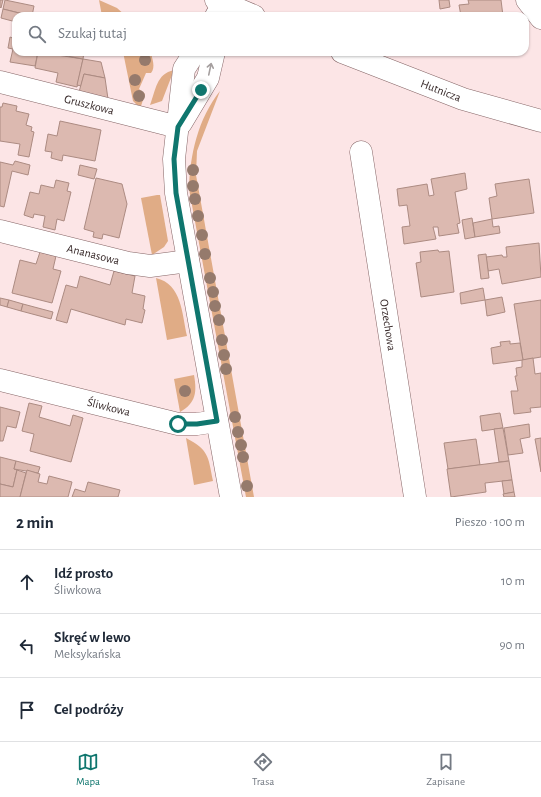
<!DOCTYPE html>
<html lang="pl">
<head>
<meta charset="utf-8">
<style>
  body { margin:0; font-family:"Alegreya Sans",sans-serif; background:#f6f6f7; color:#1f2937 }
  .stop { position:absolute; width:12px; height:12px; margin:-9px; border:3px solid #0f766e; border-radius:50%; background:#fff }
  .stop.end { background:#0f766e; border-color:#fff; box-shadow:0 1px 4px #0008 }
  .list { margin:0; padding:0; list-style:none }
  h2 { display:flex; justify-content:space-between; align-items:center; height:52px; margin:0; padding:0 16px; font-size:17px }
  h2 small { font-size:13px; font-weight:400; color:#747a83 }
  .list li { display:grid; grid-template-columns:26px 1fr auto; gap:12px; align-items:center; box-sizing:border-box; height:64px; padding:0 16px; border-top:1px solid #e0e1e3 }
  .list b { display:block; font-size:15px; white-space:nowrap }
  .list p { margin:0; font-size:13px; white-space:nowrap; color:#747a83 }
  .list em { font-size:13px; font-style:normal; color:#747a83 }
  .icon { flex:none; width:22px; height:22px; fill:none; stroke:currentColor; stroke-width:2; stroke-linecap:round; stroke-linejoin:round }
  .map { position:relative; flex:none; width:541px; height:497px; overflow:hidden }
  .search { position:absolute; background:#fff; box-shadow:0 1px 3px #0004; left:12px; right:12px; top:12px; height:44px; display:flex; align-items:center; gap:10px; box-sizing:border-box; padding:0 14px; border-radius:12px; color:#747a83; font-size:15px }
  .sheet { height:244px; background:#fff }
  nav { display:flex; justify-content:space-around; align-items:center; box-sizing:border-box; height:56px; border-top:1px solid #e0e1e3; background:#fff; font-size:11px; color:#747a83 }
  nav a { display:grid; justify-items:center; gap:2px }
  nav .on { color:#0f766e }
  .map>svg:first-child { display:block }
  .green { fill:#e0ac86 }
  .building { fill:#dcb9b0; stroke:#ac8b82 }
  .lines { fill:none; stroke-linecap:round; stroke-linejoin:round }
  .street-casing { stroke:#856566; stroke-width:23 }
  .secondary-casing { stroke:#856566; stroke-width:23 }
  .street { stroke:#fff; stroke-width:22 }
  .secondary { stroke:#fff; stroke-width:22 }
  .tree { fill:#957a6c }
  .oneway { stroke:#a59f9f }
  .route { stroke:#0f766e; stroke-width:5 }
  .labels { text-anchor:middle; stroke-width:3; stroke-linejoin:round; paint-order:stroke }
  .street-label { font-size:12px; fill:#382a2a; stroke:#fce5e6 }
</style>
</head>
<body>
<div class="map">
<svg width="541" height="497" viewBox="0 0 541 497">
  <rect width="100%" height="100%" fill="#fce5e6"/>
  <g class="green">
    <polygon points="99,0 117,8 126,16 102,16"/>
    <path d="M 123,52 L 151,52 C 152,59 156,67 151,73 L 146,73 L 139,89 L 145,94 L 141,106 L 137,105 L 133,101 Z"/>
    <path d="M 174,70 L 162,101 L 150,105 C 156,90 156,74 174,70 Z"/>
    <path d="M 220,91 L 197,151 L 196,175 L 254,497 L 246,497 L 189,189 C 190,154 198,119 220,91 Z"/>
    <polygon points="157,195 160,195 168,241 164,247 152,255 141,198"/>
    <path d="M 156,278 C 182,284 182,314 187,336 L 167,340 Z"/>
    <path d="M 194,375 C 197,392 196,403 180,412 L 174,379 Z"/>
    <path d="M 186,438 C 209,450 208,456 213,481 L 194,485 Z"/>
  </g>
  <g class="building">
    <polygon points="0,0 3,0 1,8 0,7"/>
    <polygon points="5,0 34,6 32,16 3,9"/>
    <polygon points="439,0 449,0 450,7 440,9"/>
    <polygon points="468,0 501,0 503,16 461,16 459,5 469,4"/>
    <polygon points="3,9 27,15 27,16 16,16 16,22 1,18"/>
    <polygon points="16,35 16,52 38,52 35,66 10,62 13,49 8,48 10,37 15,39"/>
    <polygon points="38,52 83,59 77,87 56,82 58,73 35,68"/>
    <polygon points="46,52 84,52 83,59"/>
    <polygon points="83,59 101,62 105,78 84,74 81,86 77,85"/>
    <polygon points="84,74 105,78 108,99 79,92"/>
    <polygon points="3,103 17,106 16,111 29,114 26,125 32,127 31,131 34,132 29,157 18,155 20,144 0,141 0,107 2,107"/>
    <polygon points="60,121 101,130 95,161 63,155 62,161 51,158 52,152 45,151 48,134 57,136"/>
    <polygon points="15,161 30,165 28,175 12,171 4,207 0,206 0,162 13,165"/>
    <polygon points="80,165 97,169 94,179 78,175"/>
    <polygon points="465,173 467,189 455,192 460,223 457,224 459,233 439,236 438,227 433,227 436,239 404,244 402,227 410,226 407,205 399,206 397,189 427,184 429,196 434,195 431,179"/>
    <polygon points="96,178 122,184 127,204 119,238 103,234 102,239 93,237 94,232 84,229"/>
    <polygon points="529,179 534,213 492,219 489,198 497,196 495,184"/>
    <polygon points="56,180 69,183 67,191 71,192 64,221 57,219 55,230 43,227 45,216 34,214 33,218 24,215 30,192 39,194 41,185 54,188"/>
    <polygon points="472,218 475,237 465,239 462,220"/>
    <polygon points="492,219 493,227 499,226 500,233 475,237 473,223"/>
    <polygon points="539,243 541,277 502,284 499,269 488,271 486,257 502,255 503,257 507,257 506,247"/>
    <polygon points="438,250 439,252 449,251 454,292 421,297 416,263 421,262 420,252"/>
    <polygon points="40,252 56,256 53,269 61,271 52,303 12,293 20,260 36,264"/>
    <polygon points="486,254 489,278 481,279 478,255"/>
    <polygon points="114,271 135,276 132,293 145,296 143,309 145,310 142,323 126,319 125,325 71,309 67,323 56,320 66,285 77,288 80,276 110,285"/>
    <polygon points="483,288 485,300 461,304 460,293"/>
    <polygon points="502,297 505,312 487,316 485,300"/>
    <polygon points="0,298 9,300 7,307 0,305"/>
    <polygon points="9,300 23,304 21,311 7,307"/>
    <polygon points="541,300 541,357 523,360 514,304"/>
    <polygon points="23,304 53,312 51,319 21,311"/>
    <polygon points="510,341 510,344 520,343 523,360 493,364 491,348 501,346 500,342"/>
    <polygon points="533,358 535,374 541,373 541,407 530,408 531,412 514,414 511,391 518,391 515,376 517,376 516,368 522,367 522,360"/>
    <polygon points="29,403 42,406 39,417 70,426 73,415 83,418 71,462 30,451 34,434 22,431"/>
    <polygon points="0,407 20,412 16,428 7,426 3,441 0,441"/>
    <polygon points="500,413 503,428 482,431 480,416"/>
    <polygon points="529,424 530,437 520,439 523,453 508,455 504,428"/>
    <polygon points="503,428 509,461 499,462 494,429"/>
    <polygon points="541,438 541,472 535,439"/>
    <polygon points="476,439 480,465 448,469 444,443"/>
    <polygon points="0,457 16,461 14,469 17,470 13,487 0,484"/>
    <polygon points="16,461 40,467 38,473 14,469"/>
    <polygon points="509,461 512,480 485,483 486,492 451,497 447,469"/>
    <polygon points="17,470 26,473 20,497 0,497 0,484 13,487"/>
    <polygon points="27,470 40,474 38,482 47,484 49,476 72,482 68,497 20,497"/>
    <polygon points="512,480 514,492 504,494 502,481"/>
    <polygon points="88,482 120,490 118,497 72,497 75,489 85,492"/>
    <polygon points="514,492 515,497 504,497 503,494"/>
  </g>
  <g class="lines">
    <g class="street-casing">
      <g id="street">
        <polyline points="527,0 541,18"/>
        <polyline points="216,16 224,4"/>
        <polyline points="195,52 184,69 174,159 176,193 231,497"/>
        <path id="s1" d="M 0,82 L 178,127"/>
        <polyline points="181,123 208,78 214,52"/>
        <path id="s2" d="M 361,152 L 415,497"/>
        <path id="s3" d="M 0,231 L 128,263 L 150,266 L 188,261"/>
        <path id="s4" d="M 0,380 L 178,424 L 197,424 L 217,421"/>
      </g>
    </g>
    <g class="secondary-casing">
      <g id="secondary">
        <polyline points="216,0 254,16"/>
        <path id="s5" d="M 342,52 L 463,99 L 541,121"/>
      </g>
    </g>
    <use href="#street" class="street"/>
    <use href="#secondary" class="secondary"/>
  </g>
  <g class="tree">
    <circle cx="145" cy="60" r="6"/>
    <circle cx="135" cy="80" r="6"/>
    <circle cx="139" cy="96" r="6"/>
    <circle cx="193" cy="170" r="6"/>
    <circle cx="193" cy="186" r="6"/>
    <circle cx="195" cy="199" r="6"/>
    <circle cx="198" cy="216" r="6"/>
    <circle cx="202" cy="235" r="6"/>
    <circle cx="205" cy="254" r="6"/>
    <circle cx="210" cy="278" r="6"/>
    <circle cx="213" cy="292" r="6"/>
    <circle cx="215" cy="306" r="6"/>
    <circle cx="219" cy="320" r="6"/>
    <circle cx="222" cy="340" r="6"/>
    <circle cx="224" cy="355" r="6"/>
    <circle cx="226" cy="369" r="6"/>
    <circle cx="185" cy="391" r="6"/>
    <circle cx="235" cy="417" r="6"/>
    <circle cx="238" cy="432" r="6"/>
    <circle cx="241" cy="445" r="6"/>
    <circle cx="243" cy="457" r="6"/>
    <circle cx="247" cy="486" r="6"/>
  </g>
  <defs><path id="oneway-shaft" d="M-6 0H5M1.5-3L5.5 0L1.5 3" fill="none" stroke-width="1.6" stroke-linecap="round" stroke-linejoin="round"/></defs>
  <use class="oneway" href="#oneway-shaft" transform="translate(210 69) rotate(-78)"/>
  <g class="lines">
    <polyline class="route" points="178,424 197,424 217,421 176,193 174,159 178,127 201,90"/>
  </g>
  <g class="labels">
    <g class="street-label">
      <text dy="4" stroke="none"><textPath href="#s5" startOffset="106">Hutnicza</textPath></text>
      <text dy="4" stroke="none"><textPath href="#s1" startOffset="92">Gruszkowa</textPath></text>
      <text dy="4" stroke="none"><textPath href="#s3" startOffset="96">Ananasowa</textPath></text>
      <text dy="4" stroke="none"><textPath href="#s2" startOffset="175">Orzechowa</textPath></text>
      <text dy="4" stroke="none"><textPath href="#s4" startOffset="112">Śliwkowa</textPath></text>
    </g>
  </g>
</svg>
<div class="stop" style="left:178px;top:424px"></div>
<div class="stop end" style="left:201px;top:90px"></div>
<div class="search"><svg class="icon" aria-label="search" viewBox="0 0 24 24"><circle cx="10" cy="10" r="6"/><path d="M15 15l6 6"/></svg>Szukaj tutaj</div>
</div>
<section class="sheet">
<h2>2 min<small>Pieszo · 100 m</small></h2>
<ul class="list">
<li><svg class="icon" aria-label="ahead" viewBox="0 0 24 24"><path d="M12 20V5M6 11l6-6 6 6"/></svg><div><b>Idź prosto</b><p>Śliwkowa</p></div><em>10 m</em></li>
<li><svg class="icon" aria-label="left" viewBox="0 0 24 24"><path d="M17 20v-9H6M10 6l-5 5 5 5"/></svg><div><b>Skręć w lewo</b><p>Meksykańska</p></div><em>90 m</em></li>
<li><svg class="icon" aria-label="arrive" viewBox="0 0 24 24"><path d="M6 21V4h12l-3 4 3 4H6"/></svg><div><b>Cel podróży</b></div></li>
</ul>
</section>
<nav>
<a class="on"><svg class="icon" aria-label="map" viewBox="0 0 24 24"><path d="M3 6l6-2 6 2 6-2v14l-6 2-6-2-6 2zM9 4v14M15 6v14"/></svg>Mapa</a>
<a><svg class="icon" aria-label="directions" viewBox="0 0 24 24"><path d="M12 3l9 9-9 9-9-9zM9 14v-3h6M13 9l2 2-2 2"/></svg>Trasa</a>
<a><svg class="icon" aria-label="saved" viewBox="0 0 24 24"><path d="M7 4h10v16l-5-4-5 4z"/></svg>Zapisane</a>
</nav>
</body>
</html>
